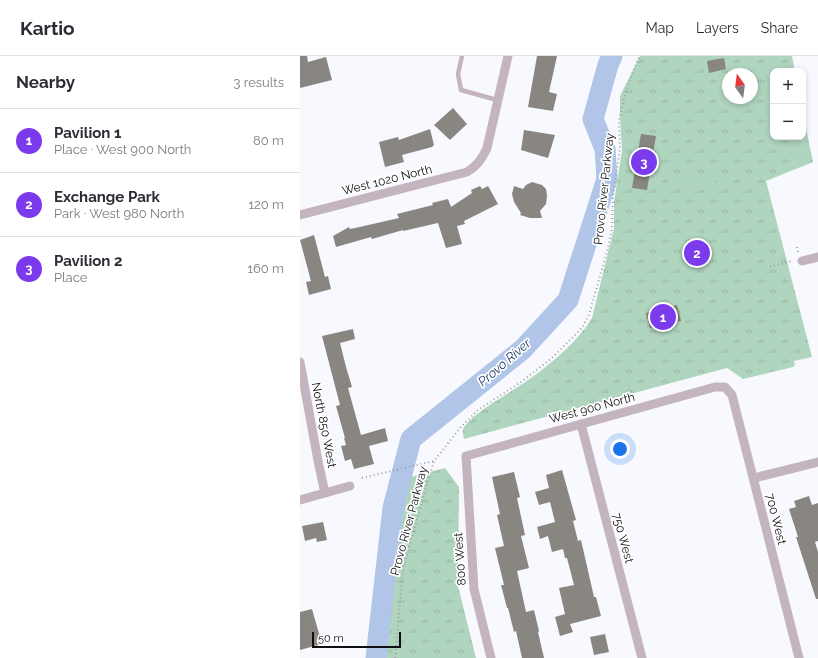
<!DOCTYPE html>
<html lang="en">
<head>
<meta charset="utf-8">
<style>
  body { margin:0; font-family:Raleway,sans-serif; background:#f2f2f3; color:#2b2b33 }
  .controls { position:absolute; right:12px; top:12px; display:grid; overflow:hidden; border-radius:8px; box-shadow:0 2px 6px #0003 }
  .controls button { width:36px; height:36px; display:grid; place-items:center; padding:0; border:0; border-bottom:1px solid #e1e1e2; background:#fff; color:#2b2b33; font:20px sans-serif }
  .compass { position:absolute; left:422px; top:12px; width:36px; height:36px; border-radius:50%; background:#fff; box-shadow:0 2px 6px #0003; rotate:346deg }
  .scale { position:absolute; left:12px; bottom:10px; width:89px; box-sizing:border-box; padding-left:4px; border:2px solid #0f0f11; border-top:0; font-size:11px; line-height:14px; white-space:nowrap; color:#0f0f11; -webkit-text-stroke:3px #fff; paint-order:stroke }
  .you { position:absolute; left:320px; top:393px; width:14px; height:14px; margin:-10px; border:3px solid #fff; border-radius:50%; background:#1a73e8; box-shadow:0 0 0 6px #1a73e833 }
  .badge { display:grid; place-items:center; width:26px; height:26px; border-radius:50%; background:#7c3aed; color:#fff; font-size:13px; font-weight:700 }
  .pin { position:absolute; translate:-50% -50%; border:2px solid #fff; box-shadow:0 1px 4px #0006 }
  .list { margin:0; padding:0; list-style:none }
  h2 { display:flex; justify-content:space-between; align-items:center; height:52px; margin:0; padding:0 16px; font-size:17px }
  h2 small { font-size:13px; font-weight:400; color:#7c7c81 }
  .list li { display:grid; grid-template-columns:26px 1fr auto; gap:12px; align-items:center; box-sizing:border-box; height:64px; padding:0 16px; border-top:1px solid #e1e1e2 }
  .list b { display:block; font-size:15px; white-space:nowrap }
  .list p { margin:0; font-size:13px; white-space:nowrap; color:#7c7c81 }
  .list em { font-size:13px; font-style:normal; color:#7c7c81 }
  .map { position:relative; flex:none; width:518px; height:602px; overflow:hidden }
  header { display:flex; align-items:center; gap:24px; box-sizing:border-box; height:56px; padding:0 20px; background:#fff; border-bottom:1px solid #e1e1e2 }
  header strong { font-size:19px }
  nav { display:flex; gap:22px; margin-inline-start:auto; font-size:14px }
  main { display:flex }
  aside { flex:1; background:#fff }
  .map>svg:first-child { display:block }
  .grass { fill:url(#grass-tufts); fill-rule:evenodd }
  .garden { fill:#b0d5be }
  .lines { fill:none; stroke-linecap:round; stroke-linejoin:round }
  .river { stroke:#b0c5e7; stroke-width:21 }
  .building { fill:#898682 }
  .path { stroke:#9f9fa3; stroke-width:2; stroke-dasharray:1 3; stroke-linecap:butt }
  .lane { stroke:#c3b4c0; stroke-width:4.5 }
  .street { stroke:#c3b4c0; stroke-width:9 }
  .labels { text-anchor:middle; stroke-width:3.5; stroke-linejoin:round; paint-order:stroke }
  .street-label { font-size:12px; fill:#0f0f11; stroke:#fff }
  .water-label { font-size:13px; font-style:italic; fill:#213b67; stroke:#fff }
</style>
</head>
<body>
<header>
<strong>Kartio</strong>
<nav><a>Map</a><a>Layers</a><a>Share</a></nav>
</header>
<main>
<aside>
<h2>Nearby<small>3 results</small></h2>
<ul class="list">
<li><span class="badge">1</span><div><b>Pavilion 1</b><p>Place · West 900 North</p></div><em>80 m</em></li>
<li><span class="badge">2</span><div><b>Exchange Park</b><p>Park · West 980 North</p></div><em>120 m</em></li>
<li><span class="badge">3</span><div><b>Pavilion 2</b><p>Place</p></div><em>160 m</em></li>
</ul>
</aside>
<div class="map">
<svg width="518" height="602" viewBox="0 0 518 602">
  <defs>
    <pattern id="grass-tufts" width="24" height="20" patternUnits="userSpaceOnUse"><rect width="24" height="20" fill="#b0d5be"/><path d="M3 7l-1-3M5 7V3M7 7l1-3M15 17l-1-3M17 17v-4M19 17l1-3" fill="none" stroke="#96b6a2"/></pattern>
  </defs>
  <rect width="100%" height="100%" fill="#f8f9fe"/>
  <g class="grass">
    <path d="M 340,0 L 492,0 L 495,15 L 473,15 L 473,81 L 503,81 L 503,57 L 513,106 L 466,125 L 512,301 L 494,305 L 495,309 L 493,311 L 443,323 L 427,312 L 164,383 C 163,378 162,375 164,371 C 177,355 197,345 213,334 C 239,318 276,289 292,262 L 314,172 L 314,146 L 322,94 L 320,60 L 320,40 ZM 428,18 L 452,18 L 452,42 L 428,42 Z"/>
    <polygon points="145,412 159,431 158,530 176,602 82,602 96,482 107,422"/>
  </g>
  <g class="garden">
    <polygon points="503,80 510,106 494,110 487,81 503,81"/>
    <polygon points="413,116 416,130 384,138 380,124"/>
  </g>
  <g class="lines">
    <polyline class="river" points="76,602 93,452 111,383 223,293 268,244 307,123 305,93 293,63 308,9 312,0"/>
  </g>
  <g class="building">
    <polygon points="0,0 7,0 8,6 26,1 32,24 0,32"/>
    <polygon points="237,0 257,0 249,36 257,38 253,55 228,51"/>
    <polygon points="424,2 426,13 409,17 407,5"/>
    <polygon points="153,52 167,68 150,84 134,69"/>
    <polygon points="130,73 134,89 132,91 102,99 104,106 85,111 79,86 98,81 99,84"/>
    <polygon points="224,74 255,79 248,102 221,94"/>
    <polygon points="341,78 356,80 347,134 332,132"/>
    <polygon points="232,126 242,129 246,133 247,140 246,148 240,155 242,162 230,162 220,159 221,157 214,146 212,138 214,130 223,133 226,129"/>
    <polygon points="180,130 182,133 188,130 198,148 164,165 165,168 157,170 162,188 146,192 138,167 103,175 103,174 72,183 71,181 36,191 33,180 49,171 50,173 55,172 99,162 97,158 133,149 132,147 148,143 151,151 172,137 171,134"/>
    <polygon points="14,179 25,221 28,220 31,233 9,239 6,226 11,225 0,184"/>
    <polygon points="377,249 381,265 350,272 346,257"/>
    <polygon points="53,273 55,283 40,287 46,311 52,331 48,332 61,379 85,372 88,385 69,390 74,408 54,413 51,403 45,405 41,390 46,389 44,382 45,382 36,350 40,349 22,280"/>
    <polygon points="262,414 276,464 273,465 278,485 281,484 294,541 296,541 301,560 270,568 273,576 260,580 255,561 265,558 259,532 274,529 267,502 265,502 263,493 252,496 248,480 240,483 237,471 255,466 250,446 239,449 235,436 249,432 246,419"/>
    <polygon points="214,416 220,441 217,442 225,479 221,480 229,512 217,515 226,556 234,554 239,575 238,576 244,602 222,602 216,575 214,576 208,552 207,552 201,529 204,529 195,492 204,490 197,459 200,458 192,421"/>
    <polygon points="509,440 512,449 518,447 518,485 515,486 518,496 518,543 516,543 496,481 498,481 489,453 496,451 494,445"/>
    <polygon points="23,466 27,484 17,486 16,482 5,485 2,470"/>
    <polygon points="12,553 22,588 0,594 0,556"/>
    <polygon points="305,578 309,596 294,599 290,581"/>
  </g>
  <g class="lines">
    <g class="path">
      <polyline points="497,191 498,197"/>
      <polyline points="470,211 492,205"/>
      <polyline points="62,422 134,405"/>
      <polyline points="95,602 103,512 134,405 160,372 178,354 221,326 252,302 282,272 289,259 308,192 312,171 313,138 320,93 319,64 326,35 337,5 340,0"/>
    </g>
    <polyline class="lane" points="162,0 158,18 161,34 197,44"/>
    <g class="street">
      <path d="M 0,159 L 167,116 C 177,110 182,103 187,92 L 208,0"/>
      <polyline points="502,205 518,201"/>
      <polyline points="0,306 18,405 25,437"/>
      <polyline points="281,368 342,602"/>
      <polyline points="454,422 518,406"/>
      <polyline points="0,444 50,430"/>
      <polyline points="191,602 174,533 166,400 415,331 425,331 432,339 499,602"/>
    </g>
  </g>
  <g class="labels">
    <g class="street-label">
      <text transform="translate(87 124) rotate(-14)" y="4">West 1020 North</text>
      <text transform="translate(304 133) rotate(-84)" y="4">Provo River Parkway</text>
      <text transform="translate(292 352) rotate(-15)" y="4">West 900 North</text>
      <text transform="translate(24 369) rotate(79)" y="4">North 850 West</text>
      <text transform="translate(476 463) rotate(76)" y="4">700 West</text>
      <text transform="translate(109 465) rotate(-75)" y="4">Provo River Parkway</text>
      <text transform="translate(323 482) rotate(75)" y="4">750 West</text>
      <text transform="translate(160 503) rotate(-94)" y="4">800 West</text>
    </g>
    <g class="water-label">
      <text transform="translate(204 306) rotate(-41)" y="5">Provo River</text>
    </g>
  </g>
</svg>
<div class="controls">
<button>+</button>
<button>−</button>
</div>
<svg class="compass" viewBox="-18 -18 36 36"><path d="M0-13l5 13h-10z" fill="#e53935"/><path d="M0 13l5-13h-10z" fill="#7c7c81"/></svg>
<div class="scale">50 m</div>
<div class="you"></div>
<div class="pin badge" style="left:363px;top:261px">1</div>
<div class="pin badge" style="left:397px;top:197px">2</div>
<div class="pin badge" style="left:344px;top:106px">3</div>
</div>
</main>
</body>
</html>
